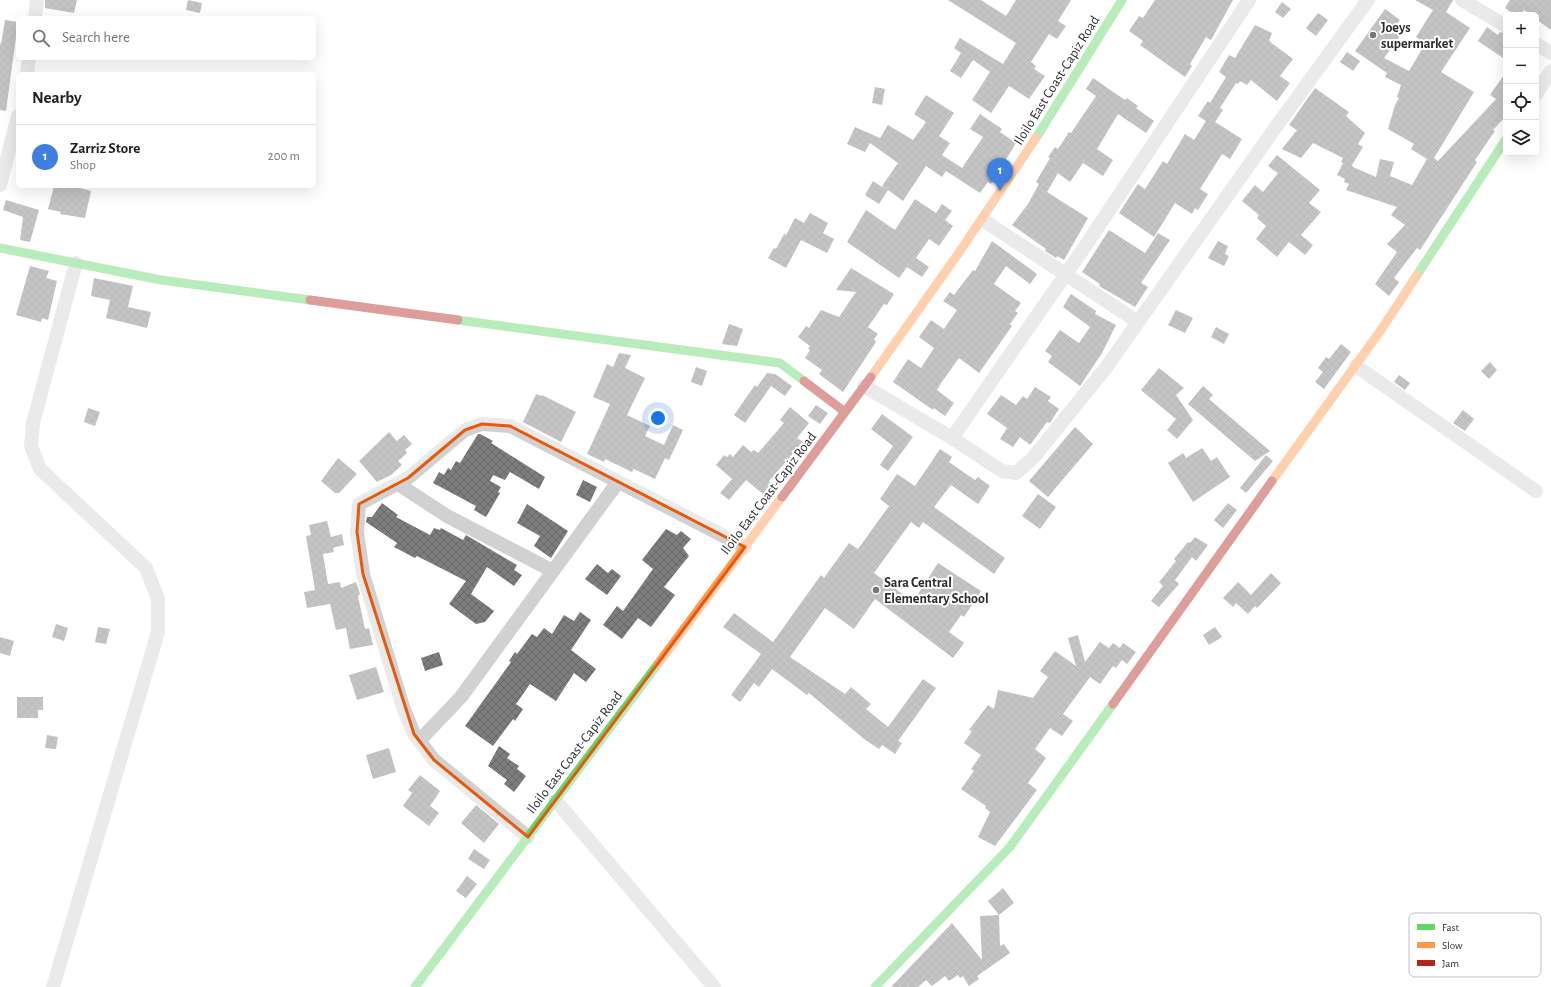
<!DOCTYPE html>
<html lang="en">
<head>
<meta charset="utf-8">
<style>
  body { margin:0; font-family:"Alegreya Sans",sans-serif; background:#f2f2f2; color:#202124 }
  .controls { position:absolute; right:12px; top:12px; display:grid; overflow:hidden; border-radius:6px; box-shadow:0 4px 16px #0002 }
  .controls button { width:36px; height:36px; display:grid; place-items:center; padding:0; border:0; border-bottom:1px solid #e0e0e0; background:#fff; color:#202124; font:20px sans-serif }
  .you { position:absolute; left:658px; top:418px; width:14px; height:14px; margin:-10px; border:3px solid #fff; border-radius:50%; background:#1a73e8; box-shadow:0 0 0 6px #1a73e833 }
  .badge { display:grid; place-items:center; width:26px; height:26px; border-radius:50%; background:#767676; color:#fff; font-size:13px; font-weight:700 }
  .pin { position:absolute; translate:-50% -33px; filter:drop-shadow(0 1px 2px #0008) }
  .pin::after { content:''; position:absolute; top:21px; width:14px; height:12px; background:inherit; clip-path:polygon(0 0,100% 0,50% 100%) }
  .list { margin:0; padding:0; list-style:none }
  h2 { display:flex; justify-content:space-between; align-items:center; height:52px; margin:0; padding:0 16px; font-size:17px }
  h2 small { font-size:13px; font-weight:400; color:#757577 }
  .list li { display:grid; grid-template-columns:26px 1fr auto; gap:12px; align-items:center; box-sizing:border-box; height:64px; padding:0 16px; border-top:1px solid #e0e0e0 }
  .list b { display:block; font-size:15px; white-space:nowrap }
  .list p { margin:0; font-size:13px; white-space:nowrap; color:#757577 }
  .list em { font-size:13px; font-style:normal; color:#757577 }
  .icon { flex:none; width:22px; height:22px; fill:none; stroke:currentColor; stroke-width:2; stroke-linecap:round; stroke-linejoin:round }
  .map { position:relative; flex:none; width:1551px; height:987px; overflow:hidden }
  .search { position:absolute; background:#fff; box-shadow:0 4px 16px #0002; left:16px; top:16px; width:300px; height:44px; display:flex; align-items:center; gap:10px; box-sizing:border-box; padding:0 14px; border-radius:6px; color:#757577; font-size:15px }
  .panel { position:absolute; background:#fff; box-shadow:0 4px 16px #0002; left:16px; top:72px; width:300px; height:116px; border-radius:6px }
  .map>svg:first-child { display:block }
  .building { fill:url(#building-cross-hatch) }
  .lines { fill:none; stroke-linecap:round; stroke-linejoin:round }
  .street { stroke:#d1d1d1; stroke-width:14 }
  .fast { stroke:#63d668; stroke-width:9 }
  .slow { stroke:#ff974d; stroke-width:9 }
  .jam { stroke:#b3261e; stroke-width:9 }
  .marked { fill:none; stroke:#e8590c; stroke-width:3; stroke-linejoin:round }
  .poi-dot { fill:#767676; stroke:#fff; stroke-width:1.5 }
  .labels { text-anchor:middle; stroke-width:4; stroke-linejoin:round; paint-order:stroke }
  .poi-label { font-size:14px; font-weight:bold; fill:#2c2c2c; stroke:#fff; text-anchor:start }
  .street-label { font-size:14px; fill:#2c2c2c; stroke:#fff }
  .key { fill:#fff; stroke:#c0c0c0; stroke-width:1 }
  .key-label { font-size:11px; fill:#2c2c2c }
</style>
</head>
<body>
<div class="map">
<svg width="1551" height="987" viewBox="0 0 1551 987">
  <defs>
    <pattern id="building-cross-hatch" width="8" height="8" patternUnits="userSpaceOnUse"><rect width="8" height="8" fill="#7d7d7d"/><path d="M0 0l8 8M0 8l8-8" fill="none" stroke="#676767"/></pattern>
  </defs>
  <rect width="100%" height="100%" fill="#fff"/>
  <g class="building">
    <polygon points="45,0 77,0 74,13 45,8"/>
    <polygon points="188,0 202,3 200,13 186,10"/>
    <polygon points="948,0 981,0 1006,16 1016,0 1071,0 1058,21 1066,26 1057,39 1049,34 1031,62 1036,66 1034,69 1045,76 1029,99 1009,86 991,113 972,100 990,72 973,60 961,78 950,71 961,53 954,48 960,38 1003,64 1016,43"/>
    <polygon points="1155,0 1233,0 1211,40 1206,37 1190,64 1192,66 1185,77 1140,45 1143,41 1129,31 1139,16 1143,18"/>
    <polygon points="1415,0 1453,0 1446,12 1470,28 1441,72 1474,92 1434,158 1438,161 1496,99 1490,95 1506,72 1506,116 1493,130 1495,131 1475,160 1477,162 1420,250 1417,248 1394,278 1399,282 1389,296 1375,284 1397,252 1387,244 1405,225 1391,215 1397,207 1346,190 1349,184 1344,182 1345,179 1337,175 1343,163 1341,162 1343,158 1313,143 1301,158 1282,149 1297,130 1289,125 1315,88 1349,112 1346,116 1365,133 1358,144 1363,147 1352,165 1353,167 1376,177 1380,159 1394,162 1390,176 1412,185 1427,159 1411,149 1414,144 1388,129 1395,105 1399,98 1397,97 1401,85 1385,77 1387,73 1355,51 1385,9 1400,20 1396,26 1403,32 1384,58 1409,71 1425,44 1416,37 1433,10"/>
    <polygon points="1510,0 1551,0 1551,30 1536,19 1536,15 1531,15 1524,10 1521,15 1515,15 1505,8"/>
    <polygon points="1282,2 1291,9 1283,18 1275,12"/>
    <polygon points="1318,13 1328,20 1316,36 1306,28"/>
    <polygon points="5,20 18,22 6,111 0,110 0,43 1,44"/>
    <polygon points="1255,25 1272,33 1269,41 1293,59 1280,76 1290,83 1277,101 1251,80 1247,85 1240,81 1238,84 1236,83 1220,108 1223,110 1215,122 1242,139 1230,159 1222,154 1200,189 1208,194 1198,210 1195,208 1192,214 1175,203 1154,237 1119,213 1138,184 1145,189 1163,161 1167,164 1185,134 1194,140 1206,121 1198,116 1208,101 1210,103 1226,77 1219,72 1229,55 1235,58"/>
    <polygon points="1487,27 1498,35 1500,32 1506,34 1506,60 1478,41"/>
    <polygon points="1347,52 1360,61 1353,71 1340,62"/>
    <polygon points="1093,78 1125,100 1127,98 1138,106 1136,108 1154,121 1146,133 1118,114 1097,149 1113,160 1103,176 1083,163 1070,182 1058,173 1047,192 1088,218 1064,260 1057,256 1056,258 1045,251 1046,249 1012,225 1028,204 1039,184 1036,182 1050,158 1048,157 1055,147 1058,149 1069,132 1071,133 1096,96 1086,89"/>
    <polygon points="875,87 885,89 882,105 872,103"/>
    <polygon points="926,95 954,113 939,136 950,143 942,155 962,168 983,137 970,129 980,114 1002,129 1000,132 1016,143 991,184 988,182 980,193 946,171 942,177 926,166 903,201 888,190 879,204 865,195 873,181 887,190 882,186 898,163 870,143 865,152 847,144 855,127 880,138 888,125 913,140 926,122 914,114"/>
    <polygon points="1277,155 1320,190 1309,203 1321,212 1301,235 1313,245 1305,255 1289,242 1277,257 1256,239 1266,226 1257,218 1259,215 1242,201 1255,185 1263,192 1278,173 1268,166"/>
    <polygon points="54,186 72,186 91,191 85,218 60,214 61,212 48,209"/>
    <polygon points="915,199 936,213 942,204 952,211 945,220 953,226 939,246 929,239 916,258 929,267 922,277 907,267 899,278 847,242 866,210 895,230"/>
    <polygon points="6,200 39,210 30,242 20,240 23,217 3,210"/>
    <polygon points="810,213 828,223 823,233 834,239 827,253 801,240 786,268 768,258 774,248 776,249 784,234 786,235 795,218 804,223"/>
    <polygon points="1109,230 1145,253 1158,233 1170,240 1141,283 1148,287 1135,307 1099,286 1100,284 1082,272"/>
    <polygon points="992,241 1037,274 1030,284 1006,266 994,284 1021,303 1015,311 1018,313 1010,324 1012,326 979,373 959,358 941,383 937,390 954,403 945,416 934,408 933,410 893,382 908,359 921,368 934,348 919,337 931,320 944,329 957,310 943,301 950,292 954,295 973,270 975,271"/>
    <polygon points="1218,241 1228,246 1225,254 1229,256 1224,266 1208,258"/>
    <polygon points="30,266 49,271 46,278 57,281 48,320 42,318 41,322 16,315"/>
    <polygon points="851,268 894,294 887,305 884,304 868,327 878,334 874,339 876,342 843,392 819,374 822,370 805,358 810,350 808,349 810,346 798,337 806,326 809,328 821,310 839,317 856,292 836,290"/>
    <polygon points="94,278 133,286 128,307 151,312 147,328 106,318 110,300 91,296"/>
    <polygon points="1071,294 1096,311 1095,314 1116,325 1102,353 1080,386 1048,362 1052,356 1045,351 1060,330 1079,343 1090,327 1063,307"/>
    <polygon points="1176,310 1193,318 1185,333 1168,325"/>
    <polygon points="729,324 743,329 737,346 722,344"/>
    <polygon points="1216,327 1229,334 1224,344 1211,337"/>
    <polygon points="1341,344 1351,352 1324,389 1315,382 1323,372 1318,368 1326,357 1329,359"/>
    <polygon points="619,353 631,355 625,368 645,378 627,415 650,426 645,436 664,445 673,425 683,430 669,460 665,458 655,479 634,469 632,472 605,459 604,462 587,454 610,404 593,397 607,364 613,367"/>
    <polygon points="1490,362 1497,370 1489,379 1481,371"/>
    <polygon points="696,367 707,371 702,386 691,382"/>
    <polygon points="1159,368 1184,388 1176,395 1193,420 1177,439 1167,430 1176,419 1141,390"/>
    <polygon points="767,373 775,374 792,386 785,396 771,386 745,423 734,415 755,385 757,387"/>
    <polygon points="1399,375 1410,383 1405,390 1394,382"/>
    <polygon points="1203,386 1213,395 1209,399 1270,451 1255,461 1188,404"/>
    <polygon points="1035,387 1051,397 1048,401 1059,409 1050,423 1047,422 1030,445 1020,437 1013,447 1000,439 1007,428 987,414 1001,395 1016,405 1023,396 1027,399"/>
    <polygon points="536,394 541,396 542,395 576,412 561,442 523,422"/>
    <polygon points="816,405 828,413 820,424 808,416"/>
    <polygon points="790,407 809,423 797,438 803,442 769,481 771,483 763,494 746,480 729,500 720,493 732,479 716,465 724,455 727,457 730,454 733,457 743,445 751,452 754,450 758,453 784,423 780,420"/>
    <polygon points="88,408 100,412 95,426 84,422"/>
    <polygon points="1463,410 1474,419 1465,431 1453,423"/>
    <polygon points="882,414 913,437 888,471 880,465 893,446 871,429"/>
    <polygon points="1075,427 1093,444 1048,497 1029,481"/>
    <polygon points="389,432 397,441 404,435 412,444 405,450 407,453 398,461 402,465 391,475 377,482 359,461"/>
    <polygon points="478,434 480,434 493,441 491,443 545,477 539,489 510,472 505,480 493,475 490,481 501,487 498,492 500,493 486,517 474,510 476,506 433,483 439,472 444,475 448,468 451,470 456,461 460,463"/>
    <polygon points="1202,448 1211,461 1217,457 1230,477 1193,502 1168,463 1183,453 1186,458"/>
    <polygon points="940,449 952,457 949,462 975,480 978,477 990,486 978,504 951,485 934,507 1005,558 994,574 923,522 919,528 911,522 874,573 913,602 938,563 981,591 964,617 961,615 949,632 964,643 953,658 875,599 854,629 825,608 790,657 845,694 851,687 871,704 866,709 888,727 923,679 936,688 898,741 902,743 895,754 882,745 879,749 864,739 809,693 807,695 772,669 759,687 754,683 740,702 731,695 761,654 723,627 734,613 773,642 821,575 824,578 849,543 858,549 889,506 880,499 897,474 915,486"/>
    <polygon points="1266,455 1273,461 1246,493 1240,488"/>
    <polygon points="338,458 357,474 339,493 335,493 321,481"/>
    <polygon points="583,480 597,487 590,502 576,495"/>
    <polygon points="1038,494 1056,507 1040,529 1022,516"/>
    <polygon points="382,503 398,515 396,517 430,535 434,528 440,530 441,528 463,540 466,535 517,565 514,570 522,575 514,586 487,567 471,594 494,611 485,622 476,624 449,604 466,581 417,556 415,558 394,547 397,543 366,522 367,517 372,517"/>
    <polygon points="1228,503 1237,510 1223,528 1214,520"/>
    <polygon points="527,504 568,531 551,558 534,546 540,536 517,523"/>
    <polygon points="327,521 331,537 342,534 344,545 333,548 334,552 323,554 328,584 340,582 341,588 356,582 360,594 358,596 365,629 369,628 373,645 350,649 346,628 336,630 330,604 307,608 304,592 315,590 306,536 311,535 309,525"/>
    <polygon points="666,529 677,535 681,531 691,539 683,548 689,556 664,587 675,595 651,627 638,618 622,639 603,625 617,606 623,611 653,569 642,560"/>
    <polygon points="1195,537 1208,545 1196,561 1192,557 1175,580 1179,584 1159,607 1151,601 1163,586 1159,582 1176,561 1174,559 1188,542 1190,543"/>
    <polygon points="597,564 608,573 612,569 621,576 607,595 585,579"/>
    <polygon points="1271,573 1281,583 1257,608 1255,606 1248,614 1236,603 1233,607 1223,598 1238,582 1251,595"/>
    <polygon points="580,612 591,620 571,650 596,669 586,682 574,673 556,701 530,684 516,704 523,709 515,721 513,719 493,746 465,726 511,662 509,661 515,652 517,654 532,634 537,637 544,628 552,634 564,615 574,621"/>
    <polygon points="56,624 68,628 64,641 52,637"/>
    <polygon points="98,627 110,629 106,644 95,642"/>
    <polygon points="1215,627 1222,637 1209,645 1203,635"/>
    <polygon points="1078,635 1085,662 1100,642 1109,648 1113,643 1120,648 1123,643 1136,652 1127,664 1122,660 1116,668 1113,666 1100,684 1090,677 1063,714 1073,721 1062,736 1050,728 1035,749 1046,758 1028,783 1037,790 995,846 978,837 990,812 985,808 986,806 961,789 974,771 971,769 981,755 964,743 972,731 969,730 988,705 994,709 998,690 1033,698 1048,677 1040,671 1055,651 1076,666 1068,638"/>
    <polygon points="0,637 14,641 10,656 0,653"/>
    <polygon points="439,652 443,665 425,671 421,658"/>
    <polygon points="376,667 384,692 357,700 349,675"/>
    <polygon points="17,697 43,697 43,710 38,710 38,718 17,718"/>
    <polygon points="47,735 58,737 56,749 45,748"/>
    <polygon points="499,746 510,754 507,758 519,766 517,769 526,776 514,792 504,784 507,780 488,766"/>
    <polygon points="389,748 396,772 373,779 366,755"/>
    <polygon points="420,775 440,791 430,806 439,813 429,826 403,806 412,793 408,790"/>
    <polygon points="476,805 499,824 484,843 461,823"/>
    <polygon points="474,849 490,860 484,869 468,859"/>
    <polygon points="467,876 477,884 466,898 456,891"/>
    <polygon points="1003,888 1014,903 999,915 988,901"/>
    <polygon points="999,915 1000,946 1004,944 1010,953 977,976 979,979 969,986 963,976 960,978 958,975 949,981 945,976 932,986 926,980 918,987 891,987 952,923 982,960 980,916"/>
  </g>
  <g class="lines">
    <g class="street">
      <polyline points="1462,0 1506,26"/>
      <polyline points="35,18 37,0"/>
      <polyline points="1536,44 1551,53"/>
      <polyline points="27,74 29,58"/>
      <polyline points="1536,94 1551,71"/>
      <polyline points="0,185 18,116"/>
      <polyline points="983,220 1138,322"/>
      <polyline points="1356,366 1536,491"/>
      <polyline points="864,386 952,438 1002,471 1016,473 1033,458 1105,369 1278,124 1368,0"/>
      <polyline points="952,438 1086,245 1249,0"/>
      <polyline points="398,484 447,516 553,571"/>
      <polyline points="419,741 461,697 618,482"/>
      <polyline points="556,801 714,987"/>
      <polyline points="528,837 434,760 414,734 403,707 363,574 357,532 359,504 408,478 465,430 482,424 510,426 745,547"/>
      <polyline points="53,987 158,632 158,599 146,568 40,469 31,446 33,423 76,263"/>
    </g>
    <g class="fast">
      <polyline points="1036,138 1122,0"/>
      <polyline points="0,248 161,280 310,300"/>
      <polyline points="1417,275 1506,139"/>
      <polyline points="458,320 780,363 804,381"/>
      <polyline points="415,987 658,664"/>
      <polyline points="875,987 1010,847 1113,704"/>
    </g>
    <g class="slow">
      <polyline points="871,377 958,254 1036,138"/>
      <polyline points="1272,481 1381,330 1417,275"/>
      <polyline points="658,664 782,497"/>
    </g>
    <g class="jam">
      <polyline points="310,300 458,320"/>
      <polyline points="804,381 845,412"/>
      <polyline points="782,497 871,377"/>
      <polyline points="1113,704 1272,481"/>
    </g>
  </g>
  <path d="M0 0H1551V987H0ZM 482,424 L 510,426 L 745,547 L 528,837 L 434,760 L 414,734 L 363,574 L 357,532 L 359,504 L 408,478 L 465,430 Z" fill="#fff" fill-opacity=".55" fill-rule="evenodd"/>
  <path class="marked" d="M 482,424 L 510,426 L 745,547 L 528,837 L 434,760 L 414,734 L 363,574 L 357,532 L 359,504 L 408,478 L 465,430 Z"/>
  <g class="poi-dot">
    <circle cx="1373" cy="35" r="4"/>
    <circle cx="876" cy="590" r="4"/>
  </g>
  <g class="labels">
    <g class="poi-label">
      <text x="1381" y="32">Joeys<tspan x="1381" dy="16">supermarket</tspan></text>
      <text x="884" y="587">Sara Central<tspan x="884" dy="16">Elementary School</tspan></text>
    </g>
    <g class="street-label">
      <text transform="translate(1056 80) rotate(-58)" y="5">Iloilo East Coast-Capiz Road</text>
      <text transform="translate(768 493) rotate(-53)" y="5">Iloilo East Coast-Capiz Road</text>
      <text transform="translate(574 752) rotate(-53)" y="5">Iloilo East Coast-Capiz Road</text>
    </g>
  </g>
  <rect x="1409" y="913" width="132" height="64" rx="6" class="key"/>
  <rect x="1417" y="924" width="18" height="6" fill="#63d668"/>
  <rect x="1417" y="942" width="18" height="6" fill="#ff974d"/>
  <rect x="1417" y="960" width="18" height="6" fill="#b3261e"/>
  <g class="key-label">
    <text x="1442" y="931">Fast</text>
    <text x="1442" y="949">Slow</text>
    <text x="1442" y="967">Jam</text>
  </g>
</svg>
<div class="controls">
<button>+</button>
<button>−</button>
<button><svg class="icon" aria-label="locate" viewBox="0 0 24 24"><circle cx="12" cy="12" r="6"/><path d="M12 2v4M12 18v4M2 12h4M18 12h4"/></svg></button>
<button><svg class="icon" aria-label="layers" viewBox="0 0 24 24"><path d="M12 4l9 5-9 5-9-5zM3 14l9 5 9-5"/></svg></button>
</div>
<div class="you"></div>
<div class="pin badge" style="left:1000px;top:191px;background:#3f7fe0">1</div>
<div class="search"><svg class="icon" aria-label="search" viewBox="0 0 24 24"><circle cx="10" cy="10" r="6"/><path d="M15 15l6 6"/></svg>Search here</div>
<section class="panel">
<h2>Nearby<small></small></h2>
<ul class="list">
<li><span class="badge" style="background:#3f7fe0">1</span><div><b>Zarriz Store</b><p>Shop</p></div><em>200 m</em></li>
</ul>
</section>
</div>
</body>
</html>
